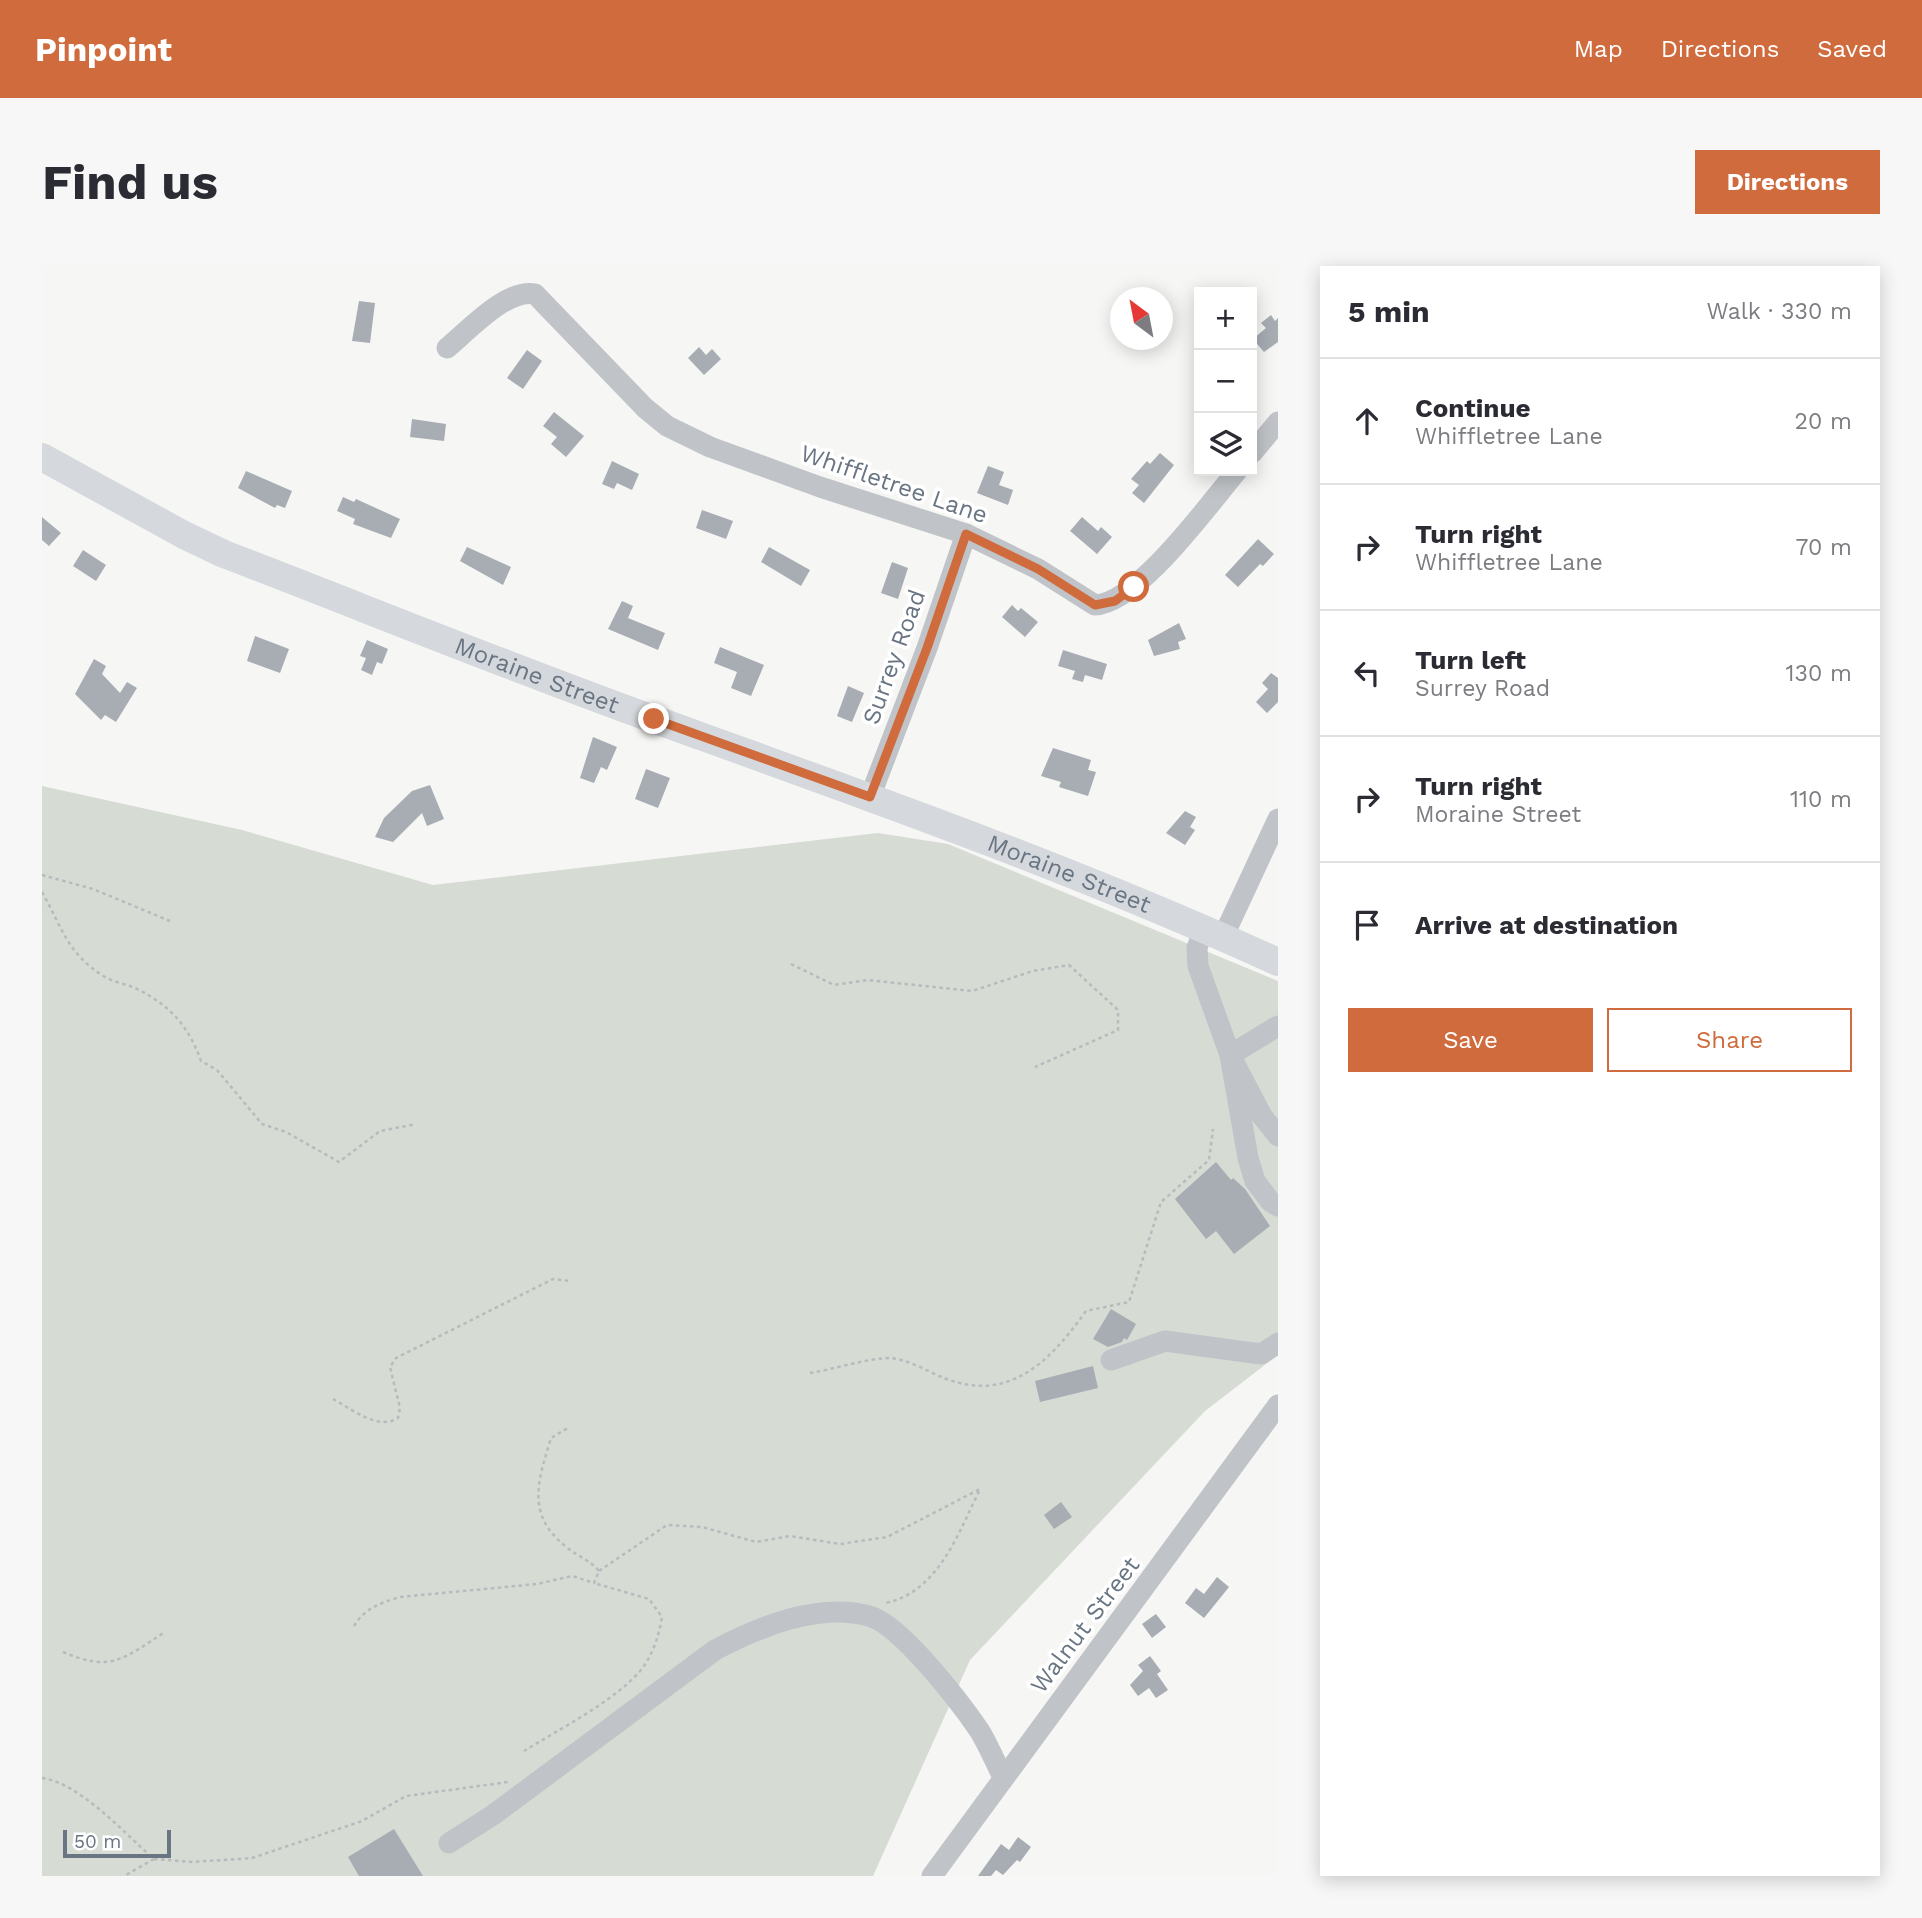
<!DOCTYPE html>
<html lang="en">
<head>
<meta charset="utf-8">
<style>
  body { margin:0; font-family:"Work Sans",sans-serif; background:#f7f7f7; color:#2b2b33 }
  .controls { position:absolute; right:21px; top:21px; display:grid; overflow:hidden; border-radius:0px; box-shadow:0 4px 18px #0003 }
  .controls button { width:63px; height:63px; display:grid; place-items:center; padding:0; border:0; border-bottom:2px solid #e1e1e2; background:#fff; color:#2b2b33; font:35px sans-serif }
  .compass { position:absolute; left:1068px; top:21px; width:63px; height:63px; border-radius:50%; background:#fff; box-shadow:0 4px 18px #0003; rotate:328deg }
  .scale { position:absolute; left:21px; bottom:18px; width:108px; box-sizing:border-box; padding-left:7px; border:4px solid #697582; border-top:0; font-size:19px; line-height:24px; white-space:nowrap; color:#697582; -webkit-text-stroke:5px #fff; paint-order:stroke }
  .stop { position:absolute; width:21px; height:21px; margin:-16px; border:5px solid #cf6b3c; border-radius:50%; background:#fff }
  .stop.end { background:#cf6b3c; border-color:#fff; box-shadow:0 2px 7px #0008 }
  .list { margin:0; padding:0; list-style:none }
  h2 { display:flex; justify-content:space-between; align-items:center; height:91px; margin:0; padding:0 28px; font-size:30px }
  h2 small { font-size:23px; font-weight:400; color:#7c7c81 }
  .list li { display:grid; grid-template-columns:46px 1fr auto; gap:21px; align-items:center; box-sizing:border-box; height:126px; padding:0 28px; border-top:2px solid #e1e1e2 }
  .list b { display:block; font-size:26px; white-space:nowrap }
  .list p { margin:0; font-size:23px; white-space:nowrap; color:#7c7c81 }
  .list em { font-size:23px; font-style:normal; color:#7c7c81 }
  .actions { display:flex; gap:14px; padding:21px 28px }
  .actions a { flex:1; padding:16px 0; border:2px solid #cf6b3c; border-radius:0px; text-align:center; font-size:24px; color:#cf6b3c }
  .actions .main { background:#cf6b3c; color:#fff }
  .icon { flex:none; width:38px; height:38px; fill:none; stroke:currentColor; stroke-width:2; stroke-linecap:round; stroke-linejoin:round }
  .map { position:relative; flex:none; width:1236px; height:1610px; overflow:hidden; border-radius:0px }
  header { display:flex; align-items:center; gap:42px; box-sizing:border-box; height:98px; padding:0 35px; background:#cf6b3c; color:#fff }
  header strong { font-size:33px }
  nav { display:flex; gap:38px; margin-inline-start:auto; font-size:24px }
  .intro { display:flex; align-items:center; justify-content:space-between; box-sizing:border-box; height:168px; padding:0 42px }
  h1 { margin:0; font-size:49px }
  .button { padding:18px 32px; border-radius:0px; background:#cf6b3c; color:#fff; font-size:24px; font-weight:700 }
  main { display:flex; gap:42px; padding:0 42px }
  aside { flex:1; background:#fff; border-radius:0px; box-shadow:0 4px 18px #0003 }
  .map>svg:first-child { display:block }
  .green { fill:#d6dbd4 }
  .building { fill:#a7adb3 }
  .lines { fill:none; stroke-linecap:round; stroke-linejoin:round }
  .path { stroke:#b8bbbd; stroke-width:2.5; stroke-dasharray:3.5 3.5; stroke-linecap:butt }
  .minor { stroke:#c0c3c7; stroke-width:21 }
  .major { stroke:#d5d8dc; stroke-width:28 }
  .route { stroke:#cf6b3c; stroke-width:9 }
  .labels { text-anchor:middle; stroke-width:7; stroke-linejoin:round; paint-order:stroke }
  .street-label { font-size:24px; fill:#697582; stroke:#fff }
</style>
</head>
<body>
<header>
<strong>Pinpoint</strong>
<nav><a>Map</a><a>Directions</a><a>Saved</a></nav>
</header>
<div class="intro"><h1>Find us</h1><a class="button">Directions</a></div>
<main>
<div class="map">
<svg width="1236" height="1610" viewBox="0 0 1236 1610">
  <rect width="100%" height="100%" fill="#f6f7f4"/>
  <polygon class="green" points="0,520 200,564 391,619 836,567 906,578 1236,715 1236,1089 1163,1145 928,1394 831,1610 0,1610"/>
  <g class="building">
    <polygon points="317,35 333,37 328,77 310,75"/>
    <polygon points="1229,49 1233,55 1236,52 1236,76 1222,86 1211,73 1224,62 1219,57"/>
    <polygon points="657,81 664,89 670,83 679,93 662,109 646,92"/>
    <polygon points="485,84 500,95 481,123 465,112"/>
    <polygon points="512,146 542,170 524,191 509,178 515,171 501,160"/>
    <polygon points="370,153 404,158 402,175 368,171"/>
    <polygon points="1118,187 1132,199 1102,237 1090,227 1097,219 1089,213 1105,195 1108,198"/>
    <polygon points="570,195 597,208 590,224 575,217 572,223 560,218"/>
    <polygon points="946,200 962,206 957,219 971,224 966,239 935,227"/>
    <polygon points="204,205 250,225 243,242 235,239 233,242 196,222"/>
    <polygon points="301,231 312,236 314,233 358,253 349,272 311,258 313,253 295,245"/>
    <polygon points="660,244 691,255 684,273 654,262"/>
    <polygon points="0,251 19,267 7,280 0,274"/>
    <polygon points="1040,251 1056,265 1059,261 1070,271 1055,288 1028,265"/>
    <polygon points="1216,273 1232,288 1221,300 1218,298 1196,321 1183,309"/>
    <polygon points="425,281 469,301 461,319 418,295"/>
    <polygon points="727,281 768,304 759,320 719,296"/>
    <polygon points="41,284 64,299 54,315 31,300"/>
    <polygon points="850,296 866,302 856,333 839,327"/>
    <polygon points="580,335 591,340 586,352 623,367 616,384 566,363"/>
    <polygon points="970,339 976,345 979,342 996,356 983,371 960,351"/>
    <polygon points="1137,357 1144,373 1136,376 1138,383 1112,390 1106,374"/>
    <polygon points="213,370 247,383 238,407 205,395"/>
    <polygon points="325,374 346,383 340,398 335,396 330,409 319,404 324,392 318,390"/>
    <polygon points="678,381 722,399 709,430 689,422 695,406 672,397"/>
    <polygon points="1021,384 1065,398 1060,414 1043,409 1041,416 1030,413 1033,405 1016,400"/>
    <polygon points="52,393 64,400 60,408 78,427 85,416 95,422 74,456 63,449 59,454 33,428"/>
    <polygon points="1229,407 1236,412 1236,436 1225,447 1214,436 1226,423 1220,417"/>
    <polygon points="806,420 822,427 810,456 795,450"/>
    <polygon points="551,471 575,481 565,504 559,501 552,517 538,512"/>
    <polygon points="1011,482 1049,494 1046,504 1054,506 1046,530 1017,521 1019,516 999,510"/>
    <polygon points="604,503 628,512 616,542 593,533"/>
    <polygon points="388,519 402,553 385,560 380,547 351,576 333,571 342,552 370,525"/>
    <polygon points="1143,545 1154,551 1148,561 1153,564 1143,579 1124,567"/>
    <polygon points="1174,896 1189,914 1191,912 1203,923 1228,960 1192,988 1174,965 1164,973 1133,933"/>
    <polygon points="1069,1043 1094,1058 1085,1074 1082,1072 1080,1076 1066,1081 1051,1073"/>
    <polygon points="1051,1100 1056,1122 998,1136 993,1115"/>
    <polygon points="1019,1236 1030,1251 1012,1263 1002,1249"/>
    <polygon points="1175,1311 1187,1321 1162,1352 1143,1337 1154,1322 1162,1328"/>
    <polygon points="1114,1348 1124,1361 1110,1372 1100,1358"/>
    <polygon points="1108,1390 1119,1405 1115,1408 1126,1424 1114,1432 1107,1422 1096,1430 1088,1419 1101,1405 1096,1399"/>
    <polygon points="352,1563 381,1610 317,1610 306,1591"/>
    <polygon points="976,1571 989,1581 978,1596 975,1594 961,1609 954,1604 949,1610 936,1610 959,1578 967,1584"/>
  </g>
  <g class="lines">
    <g class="path">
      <polyline points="0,609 51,623 128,655"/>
      <path d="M 0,626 C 20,661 25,688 63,711 C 72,716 83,718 93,722 C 128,739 146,759 159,795 L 175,804 L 220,858 L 244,866 L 297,896 L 338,865 L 374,858"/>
      <polyline points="749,698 792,719 826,714 930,725 991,705 1027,699 1076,744 1076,764 993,801"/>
      <path d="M 768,1107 C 793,1103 821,1093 847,1092 C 863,1092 887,1106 902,1112 C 968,1138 1009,1094 1044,1045 L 1087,1036 L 1119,936 L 1167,894 L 1171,863"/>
      <path d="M 291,1133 C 310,1143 336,1165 356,1152 L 358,1142 L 348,1101 L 354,1092 L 511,1013 L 528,1015"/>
      <path d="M 557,1305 L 625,1259 L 660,1261 L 714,1276 L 748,1270 L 798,1278 L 845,1271 L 938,1223 C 917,1266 896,1327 843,1337"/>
      <path d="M 312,1360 C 323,1342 338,1337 358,1331 L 495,1318 L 530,1310 L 552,1317 L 557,1305 C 547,1293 534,1290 522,1279 C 483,1247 497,1212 509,1172 L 526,1162"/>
      <path d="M 21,1386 C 70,1407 82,1392 123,1366"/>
      <path d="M 482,1485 C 516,1464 584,1429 604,1397 C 613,1382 617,1368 620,1351 L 607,1333 L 552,1317"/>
      <path d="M 0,1512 C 38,1517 83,1568 112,1593 L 82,1610"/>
      <polyline points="112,1593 151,1596 210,1592 320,1555 364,1530 466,1516"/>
    </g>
    <g class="minor">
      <path d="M 405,82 C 427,64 465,22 493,28 L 603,142 L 625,160 L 668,181 L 778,221 L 924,268 L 996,303 L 1053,339 C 1095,338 1167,238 1195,205"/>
      <polyline points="1210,187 1236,156"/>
      <polyline points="828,531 885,382 924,268"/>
      <polyline points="1162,662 1155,682 1156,700 1188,789 1206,892 1213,915 1228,935 1236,940"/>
      <polyline points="1181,671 1236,553"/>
      <polyline points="1236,760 1188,789 1220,850 1236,870"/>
      <polyline points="1069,1094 1123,1075 1219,1088 1236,1077"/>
      <path d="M 407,1577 L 451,1549 L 673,1384 C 717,1361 776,1336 827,1350 C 858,1358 918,1436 937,1464 C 946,1478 953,1496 961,1511"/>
      <polyline points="890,1610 1236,1139"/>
    </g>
    <path class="major" id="s1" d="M 0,191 L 142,269 L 182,288 C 325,343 467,401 611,453 C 822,529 1032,603 1236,696"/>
  </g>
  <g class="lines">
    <polyline class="route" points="612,453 828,531 885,382 924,268 996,303 1053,339 1073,335 1092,321"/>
  </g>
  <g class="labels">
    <g class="street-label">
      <text transform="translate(852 218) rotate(19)" y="8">Whiffletree Lane</text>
      <text transform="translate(852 391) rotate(-70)" y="8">Surrey Road</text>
      <text dy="8" stroke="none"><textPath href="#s1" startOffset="542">Moraine Street</textPath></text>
      <text dy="8" stroke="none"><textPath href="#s1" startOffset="1110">Moraine Street</textPath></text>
      <text transform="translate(1043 1359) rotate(-53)" y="8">Walnut Street</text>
    </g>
  </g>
</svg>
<div class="controls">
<button>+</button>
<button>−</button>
<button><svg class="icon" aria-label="layers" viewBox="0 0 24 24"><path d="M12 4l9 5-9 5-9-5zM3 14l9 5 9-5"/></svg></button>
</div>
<svg class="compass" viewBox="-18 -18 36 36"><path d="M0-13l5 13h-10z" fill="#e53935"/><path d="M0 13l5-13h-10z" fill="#7c7c81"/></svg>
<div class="scale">50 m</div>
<div class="stop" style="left:1092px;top:321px"></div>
<div class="stop end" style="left:612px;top:453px"></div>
</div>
<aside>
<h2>5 min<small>Walk · 330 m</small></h2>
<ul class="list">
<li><svg class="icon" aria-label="ahead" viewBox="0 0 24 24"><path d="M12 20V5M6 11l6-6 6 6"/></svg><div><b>Continue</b><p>Whiffletree Lane</p></div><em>20 m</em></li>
<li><svg class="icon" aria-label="right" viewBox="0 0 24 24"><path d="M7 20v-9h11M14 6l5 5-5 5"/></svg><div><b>Turn right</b><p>Whiffletree Lane</p></div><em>70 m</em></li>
<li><svg class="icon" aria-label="left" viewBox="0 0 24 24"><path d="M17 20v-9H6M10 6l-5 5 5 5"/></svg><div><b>Turn left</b><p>Surrey Road</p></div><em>130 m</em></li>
<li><svg class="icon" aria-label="right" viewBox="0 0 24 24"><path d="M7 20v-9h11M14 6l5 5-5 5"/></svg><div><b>Turn right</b><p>Moraine Street</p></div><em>110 m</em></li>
<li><svg class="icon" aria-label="arrive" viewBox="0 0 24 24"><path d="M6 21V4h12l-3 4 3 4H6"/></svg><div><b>Arrive at destination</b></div></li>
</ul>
<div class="actions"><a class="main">Save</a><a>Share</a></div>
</aside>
</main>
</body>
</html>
